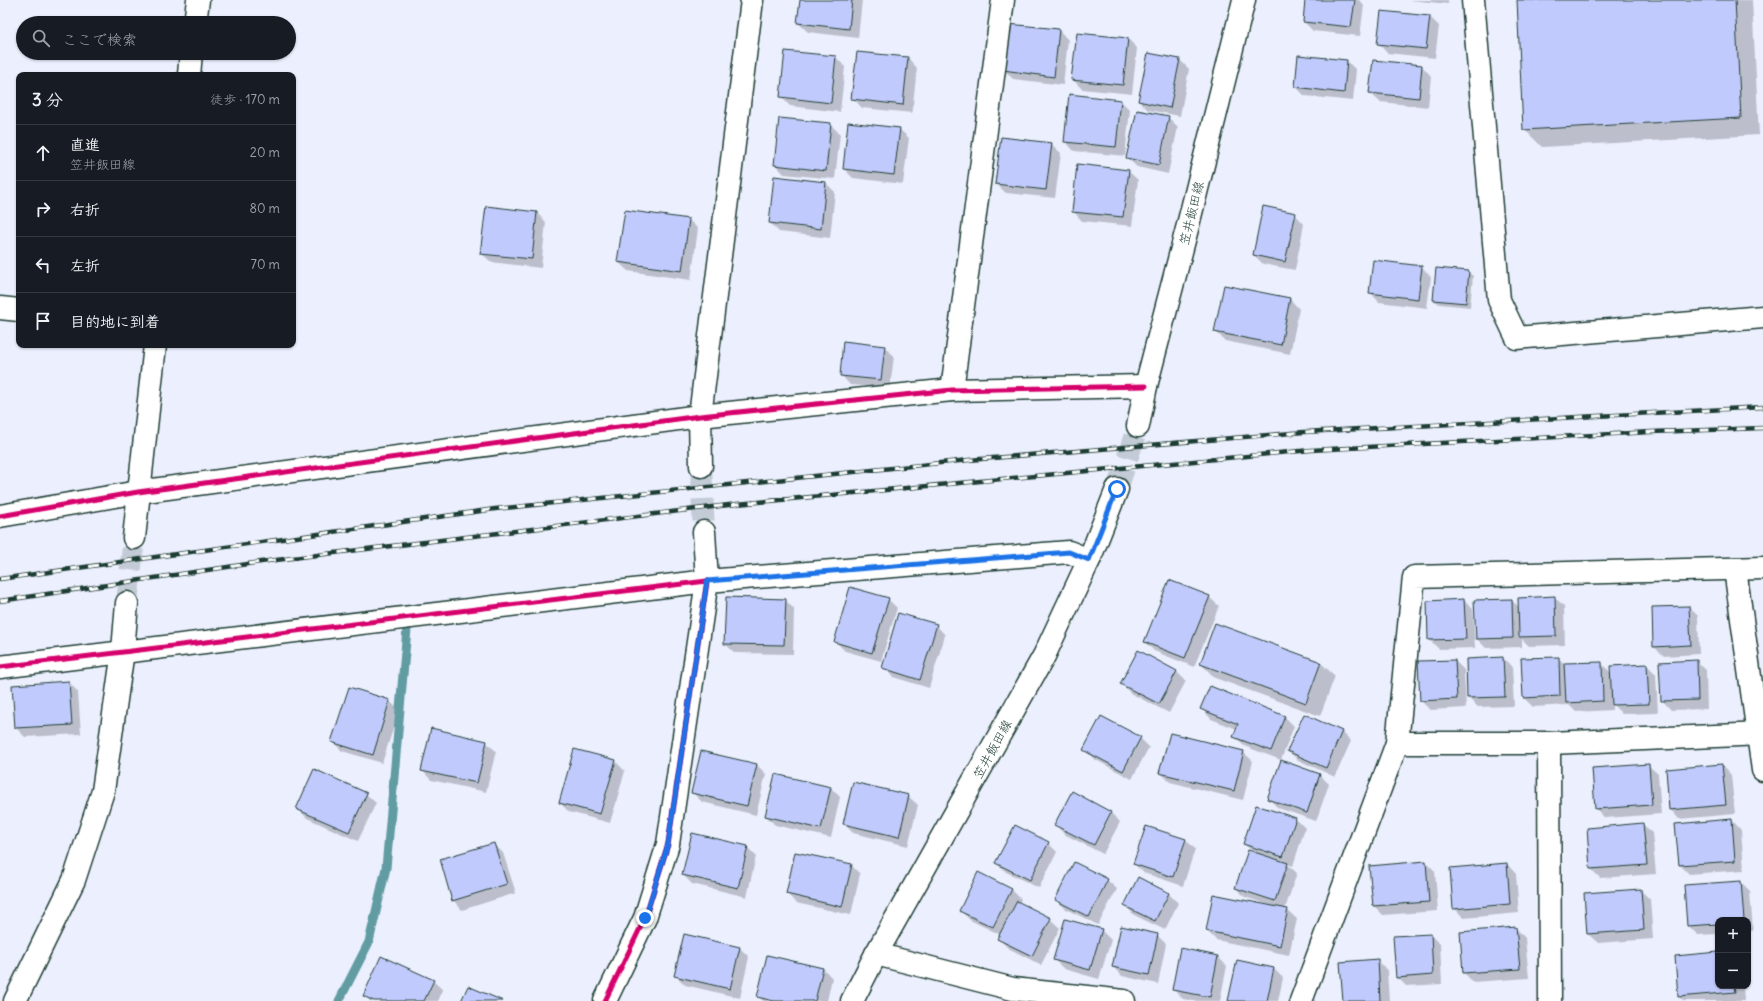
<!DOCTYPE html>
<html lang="ja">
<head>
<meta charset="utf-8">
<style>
  body { margin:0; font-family:Delius,"Klee One",sans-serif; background:#20242c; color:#f1f3f6 }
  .controls { position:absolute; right:12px; bottom:12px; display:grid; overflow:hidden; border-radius:8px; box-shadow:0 1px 3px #0004 }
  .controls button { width:36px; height:36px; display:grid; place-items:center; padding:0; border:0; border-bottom:1px solid #363941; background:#171b24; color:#f1f3f6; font:20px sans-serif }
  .stop { position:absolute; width:12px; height:12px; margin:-9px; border:3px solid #1a73e8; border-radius:50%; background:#fff }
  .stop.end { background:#1a73e8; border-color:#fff; box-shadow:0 1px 4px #0008 }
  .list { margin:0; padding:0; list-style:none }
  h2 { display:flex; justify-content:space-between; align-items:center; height:52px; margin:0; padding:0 16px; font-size:17px }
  h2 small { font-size:13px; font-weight:400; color:#9ea1a6 }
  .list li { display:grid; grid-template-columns:26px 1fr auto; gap:12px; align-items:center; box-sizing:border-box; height:56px; padding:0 16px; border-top:1px solid #363941 }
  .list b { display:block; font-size:15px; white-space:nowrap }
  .list p { margin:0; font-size:13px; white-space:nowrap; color:#9ea1a6 }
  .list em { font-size:13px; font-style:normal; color:#9ea1a6 }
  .icon { flex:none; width:22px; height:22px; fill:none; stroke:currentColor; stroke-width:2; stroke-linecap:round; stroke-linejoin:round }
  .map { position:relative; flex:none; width:1763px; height:1001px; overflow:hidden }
  .search { position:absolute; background:#171b24; box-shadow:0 1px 3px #0004; left:16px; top:16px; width:280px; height:44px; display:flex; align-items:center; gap:10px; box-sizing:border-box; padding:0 14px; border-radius:22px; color:#9ea1a6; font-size:15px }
  .panel { position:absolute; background:#171b24; box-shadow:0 1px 3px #0004; left:16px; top:72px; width:280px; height:276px; border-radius:8px }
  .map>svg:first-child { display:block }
  .shadow { fill:#0003 }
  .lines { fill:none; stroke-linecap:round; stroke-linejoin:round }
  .stream { stroke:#619ca2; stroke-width:9 }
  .building { fill:#c1cafc; stroke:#1f3d34 }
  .street-tunnel { stroke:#c3cbd6; stroke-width:22; stroke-dasharray:22 11; stroke-linecap:butt }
  .secondary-tunnel { stroke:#c3cbd6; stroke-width:22; stroke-dasharray:22 11; stroke-linecap:butt }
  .street-casing { stroke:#1f3d34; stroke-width:25 }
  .secondary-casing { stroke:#1f3d34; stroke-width:25 }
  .street { stroke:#fff; stroke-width:22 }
  .secondary { stroke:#fff; stroke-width:22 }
  .rail-casing { stroke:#1f3d34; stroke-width:4.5 }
  .rail { stroke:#fff; stroke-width:3; stroke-dasharray:9; stroke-linecap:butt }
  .cycleway-casing { stroke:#fff; stroke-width:8 }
  .cycleway { stroke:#d6006c; stroke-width:5 }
  .route { stroke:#1a73e8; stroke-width:5 }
  .labels { text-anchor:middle; stroke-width:3; stroke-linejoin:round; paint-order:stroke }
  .street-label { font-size:13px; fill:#1f3d34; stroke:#fff }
</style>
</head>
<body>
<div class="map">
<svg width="1763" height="1001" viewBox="0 0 1763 1001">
  <rect width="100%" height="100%" fill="#eceffe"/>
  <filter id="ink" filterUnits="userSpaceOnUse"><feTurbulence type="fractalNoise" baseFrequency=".025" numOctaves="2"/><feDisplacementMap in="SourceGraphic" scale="8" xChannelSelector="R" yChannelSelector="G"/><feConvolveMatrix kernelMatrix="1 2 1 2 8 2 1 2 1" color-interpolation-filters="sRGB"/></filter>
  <g filter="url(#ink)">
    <g class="shadow">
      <polygon points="801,0 862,0 858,38 808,32 798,23"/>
      <polygon points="1306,0 1359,0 1364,5 1360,36 1313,31 1304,22"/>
      <polygon points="1409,0 1448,0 1448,4"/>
      <polygon points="1518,0 1752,0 1759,135 1542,147 1524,129"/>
      <polygon points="1430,17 1439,26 1435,58 1387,53 1378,43"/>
      <polygon points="1059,30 1068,40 1063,85 1013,79 1004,70"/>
      <polygon points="1078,34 1128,39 1137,48 1132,94 1082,89 1072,79"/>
      <polygon points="786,52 836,57 845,67 840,112 790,106 781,97"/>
      <polygon points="1149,54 1180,60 1189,69 1180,116 1148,110 1139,101"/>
      <polygon points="1299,56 1347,61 1356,70 1353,101 1305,96 1296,87"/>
      <polygon points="908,58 917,68 912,113 862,108 853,98"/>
      <polygon points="1374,61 1422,66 1431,76 1428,107 1380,102 1370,93"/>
      <polygon points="1121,101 1130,110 1125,156 1074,151 1065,141"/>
      <polygon points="1168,117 1178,127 1168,174 1137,167 1127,158"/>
      <polygon points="830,124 840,134 835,179 784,174 775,164"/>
      <polygon points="899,129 909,138 903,184 853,178 844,169"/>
      <polygon points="1051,144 1061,153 1055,198 1006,193 996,184"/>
      <polygon points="1128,171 1138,180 1132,226 1082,221 1073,211"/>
      <polygon points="826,183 835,192 830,238 779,232 770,223"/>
      <polygon points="626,211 689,220 698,229 691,280 628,271 618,262"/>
      <polygon points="537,213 546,222 541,268 491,262 481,253"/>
      <polygon points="1295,214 1304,224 1295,270 1263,264 1254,255"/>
      <polygon points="1422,267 1431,277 1427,308 1379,302 1370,292"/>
      <polygon points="1468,272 1473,276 1470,307 1439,304 1434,300"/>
      <polygon points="1225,287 1290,299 1299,309 1290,354 1225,341 1215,331"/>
      <polygon points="884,347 894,356 890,388 850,385 841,375"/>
      <polygon points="1209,597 1219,606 1194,667 1154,651 1145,642"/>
      <polygon points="1554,597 1564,606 1565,645 1529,646 1522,639 1522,647 1486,648 1477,639 1511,600 1519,607"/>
      <polygon points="888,599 897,608 881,661 845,651 835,641"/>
      <polygon points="785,600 794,609 793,654 735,653 725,644"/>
      <polygon points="1464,600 1473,609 1475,648 1439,649 1429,640"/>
      <polygon points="1689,607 1698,616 1699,654 1664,656 1654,647"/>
      <polygon points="1216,624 1321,663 1335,676 1320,716 1215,678 1201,664"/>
      <polygon points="936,625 945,635 929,688 893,677 884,668"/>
      <polygon points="1138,652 1177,672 1186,681 1169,713 1130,693 1121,683"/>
      <polygon points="1503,658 1512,667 1514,706 1478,707 1468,698 1467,660"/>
      <polygon points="1558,658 1565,664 1601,663 1611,673 1647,665 1656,674 1658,713 1622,714 1612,704 1612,710 1576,712 1569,705 1533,707 1524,698"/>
      <polygon points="1455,661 1464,670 1466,708 1430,710 1421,701 1419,662"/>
      <polygon points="1696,661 1706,670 1707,709 1671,710 1662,700"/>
      <polygon points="69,682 78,692 81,734 25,737 16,728"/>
      <polygon points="1210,688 1285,717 1294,726 1281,760 1244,746 1234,736 1237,729 1211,719 1202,709"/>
      <polygon points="390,701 399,711 382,763 342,751 332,741"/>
      <polygon points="1305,715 1342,732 1351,741 1335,777 1298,760 1288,751"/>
      <polygon points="1140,738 1149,747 1132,779 1094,759 1084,750"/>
      <polygon points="486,742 496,751 486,792 431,780 422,770"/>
      <polygon points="1243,752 1253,761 1243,800 1170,782 1161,773"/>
      <polygon points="615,761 625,771 610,823 569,812 560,803"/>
      <polygon points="757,765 766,774 756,815 702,802 692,792"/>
      <polygon points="1648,765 1658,774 1661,814 1605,818 1596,809"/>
      <polygon points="1722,765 1731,775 1735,814 1679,819 1670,809"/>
      <polygon points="1320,775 1329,784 1316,821 1278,808 1268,798"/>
      <polygon points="831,788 840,797 831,838 775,825 766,816"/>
      <polygon points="1073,792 1111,813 1120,822 1103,854 1064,834 1055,824"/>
      <polygon points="366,794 376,803 358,841 307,818 297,808"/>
      <polygon points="908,796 918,805 908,846 853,833 844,824"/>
      <polygon points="1296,819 1305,828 1293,866 1287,864 1297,873 1285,909 1287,910 1297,919 1289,955 1216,940 1207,931 1268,906 1269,905 1245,897 1236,888 1253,852 1244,844"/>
      <polygon points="1732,820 1741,830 1744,870 1689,874 1680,865"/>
      <polygon points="1643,824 1652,833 1656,874 1600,878 1591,869"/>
      <polygon points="1186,840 1195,849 1183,886 1144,873 1134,864"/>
      <polygon points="1048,843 1057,852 1039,888 1006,872 997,863"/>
      <polygon points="494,844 503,853 516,893 462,910 453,900"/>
      <polygon points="747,847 756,856 747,897 692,884 683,875"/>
      <polygon points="1426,862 1435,871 1438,911 1383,915 1374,906 1370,866"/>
      <polygon points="1507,864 1516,874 1519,913 1464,918 1454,908"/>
      <polygon points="851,865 860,874 851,915 796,903 787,894"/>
      <polygon points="978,874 1012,890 1021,899 1019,903 1050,919 1060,928 1041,965 1008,948 999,939 1001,935 970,920 960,910"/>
      <polygon points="1138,879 1169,894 1178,903 1165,930 1134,915 1125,905"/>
      <polygon points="1107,880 1117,889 1098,925 1066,909 1056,900"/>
      <polygon points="1741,882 1750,891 1753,931 1748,931 1748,920 1718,920 1718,934 1698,935 1688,926"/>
      <polygon points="1640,890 1650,899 1653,939 1598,943 1588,934 1585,894"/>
      <polygon points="1516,928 1525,938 1529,978 1473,982 1464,973"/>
      <polygon points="1101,930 1111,940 1099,979 1064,969 1054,960"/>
      <polygon points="685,935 740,948 749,957 740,998 685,985 676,976"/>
      <polygon points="1157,935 1166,944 1158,984 1122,976 1113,967"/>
      <polygon points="1431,935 1440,944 1442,984 1406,986 1397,977"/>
      <polygon points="1718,953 1718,986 1743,986 1744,1001 1683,1001 1679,996"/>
      <polygon points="768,956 823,968 832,978 827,1001 763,1001 759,997"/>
      <polygon points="1217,956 1227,966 1220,1001 1193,1001 1183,999 1174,990"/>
      <polygon points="1377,960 1387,970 1389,1001 1344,1001"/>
      <polygon points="1274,969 1283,978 1278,1001 1229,1001"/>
      <polygon points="433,981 443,990 438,1001 370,1001 365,996"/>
    </g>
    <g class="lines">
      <polyline class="stream" points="339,1001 369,942 386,868 407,629"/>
    </g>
    <g class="building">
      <polygon points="800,0 852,0 849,29 797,23"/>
      <polygon points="1305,0 1355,0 1351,27 1303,22"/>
      <polygon points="1517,0 1735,0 1741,118 1523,130"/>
      <polygon points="1381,11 1430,16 1426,49 1377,44"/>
      <polygon points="1008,24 1059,29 1054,77 1003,70"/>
      <polygon points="1077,33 1128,38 1123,85 1071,80"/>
      <polygon points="785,51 836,56 831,103 780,97"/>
      <polygon points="857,52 908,57 903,105 851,99"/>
      <polygon points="1148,53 1180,59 1170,108 1138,101"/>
      <polygon points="1298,55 1347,60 1344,93 1295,87"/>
      <polygon points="1373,60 1422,65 1419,98 1369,93"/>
      <polygon points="1069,94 1121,100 1116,147 1064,142"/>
      <polygon points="1137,110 1169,116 1159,165 1126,158"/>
      <polygon points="779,118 831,123 826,171 774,165"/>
      <polygon points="848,122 900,128 894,175 843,169"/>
      <polygon points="1001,137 1052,143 1046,190 995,184"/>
      <polygon points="1077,164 1129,170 1123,217 1072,212"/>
      <polygon points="774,176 826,182 821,229 769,223"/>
      <polygon points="486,206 537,212 532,259 480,254"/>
      <polygon points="1263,206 1296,213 1285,262 1253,255"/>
      <polygon points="625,210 689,219 682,271 617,262"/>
      <polygon points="1373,260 1422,266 1418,299 1369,293"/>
      <polygon points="1436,268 1469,271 1466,303 1433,300"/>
      <polygon points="1224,285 1290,298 1281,345 1214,332"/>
      <polygon points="843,341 885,346 881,380 840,376"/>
      <polygon points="1169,580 1210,596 1185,658 1144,642"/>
      <polygon points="850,587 889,598 872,653 834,642"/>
      <polygon points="1555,596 1556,636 1519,637 1518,598"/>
      <polygon points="726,597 786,599 784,645 724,644"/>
      <polygon points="1464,599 1466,639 1428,640 1427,601"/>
      <polygon points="1512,599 1513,638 1476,639 1474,600"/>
      <polygon points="1689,606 1691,645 1653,647 1652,607"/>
      <polygon points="898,613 937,624 920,680 882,668"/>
      <polygon points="1215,623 1321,662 1306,703 1200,664"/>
      <polygon points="1138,650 1177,671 1159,704 1120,684"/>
      <polygon points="1503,657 1505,697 1467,698 1466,659"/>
      <polygon points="1559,657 1560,696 1523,698 1521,658"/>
      <polygon points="1455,660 1457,699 1420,701 1418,661"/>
      <polygon points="1697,660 1698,700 1661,701 1659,662"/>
      <polygon points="1602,662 1603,701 1566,703 1564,663"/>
      <polygon points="1647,664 1649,704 1612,705 1610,666"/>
      <polygon points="69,681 72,725 15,728 12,685"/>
      <polygon points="1210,686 1285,716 1271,751 1233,737 1238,724 1200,709"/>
      <polygon points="349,687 390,700 373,755 331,742"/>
      <polygon points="1304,714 1342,731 1326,768 1287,751"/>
      <polygon points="1101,716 1141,737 1123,771 1083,750"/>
      <polygon points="431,728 487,741 477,783 421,771"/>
      <polygon points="1170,733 1244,751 1234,791 1159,773"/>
      <polygon points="574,749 616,760 600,814 559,803"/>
      <polygon points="701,751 757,764 747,806 691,793"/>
      <polygon points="1281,760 1320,774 1307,813 1267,799"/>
      <polygon points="1649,764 1652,805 1595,809 1592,768"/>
      <polygon points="1722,764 1726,805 1669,810 1666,769"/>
      <polygon points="314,769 367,793 349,832 296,809"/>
      <polygon points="775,774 831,787 821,829 765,816"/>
      <polygon points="853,782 909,795 899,837 843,824"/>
      <polygon points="1072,791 1111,812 1094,845 1054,825"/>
      <polygon points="1256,805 1296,818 1283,857 1243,844"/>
      <polygon points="1732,819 1735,861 1679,865 1675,824"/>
      <polygon points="1643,823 1647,865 1590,869 1587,828"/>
      <polygon points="1015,825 1049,842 1030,880 995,863"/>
      <polygon points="1146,826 1186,839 1173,877 1133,864"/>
      <polygon points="692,833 748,846 738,888 682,875"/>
      <polygon points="494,843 507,884 452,901 440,859"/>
      <polygon points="1248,850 1288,863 1275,901 1235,888"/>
      <polygon points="795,852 852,864 842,907 786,894"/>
      <polygon points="1426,861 1429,902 1373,906 1369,866"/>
      <polygon points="1074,862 1108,879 1089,917 1055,900"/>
      <polygon points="1507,863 1510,904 1453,909 1450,868"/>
      <polygon points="978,872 1012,889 993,927 959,911"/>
      <polygon points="1138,877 1169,893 1155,921 1124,906"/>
      <polygon points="1741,881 1744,920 1718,920 1718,924 1687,926 1684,885"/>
      <polygon points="1641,889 1644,930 1587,934 1584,893"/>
      <polygon points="1213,894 1288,909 1280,946 1206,931"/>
      <polygon points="1017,901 1051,918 1032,956 997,939"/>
      <polygon points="1065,919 1102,929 1090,970 1053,960"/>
      <polygon points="1121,926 1158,934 1149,975 1112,967"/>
      <polygon points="1516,927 1520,969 1463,973 1460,932"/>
      <polygon points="684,934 740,947 730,989 674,976"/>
      <polygon points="1431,934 1433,975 1396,978 1393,936"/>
      <polygon points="1180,948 1218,956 1210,997 1172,990"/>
      <polygon points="1718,952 1718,986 1734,986 1735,992 1678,997 1675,956"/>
      <polygon points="767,955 823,968 815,1001 774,1001 757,997"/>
      <polygon points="381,956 434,980 424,1001 374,1001 363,996"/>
      <polygon points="1378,959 1380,1001 1343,1001 1340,962"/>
      <polygon points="1237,960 1274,968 1267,1001 1228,1001"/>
      <polygon points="468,986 503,1001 461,1001"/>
    </g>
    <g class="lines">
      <g class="street-tunnel">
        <polyline points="701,466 704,532"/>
        <polyline points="127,603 134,538"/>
      </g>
      <polyline class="secondary-tunnel" points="1117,489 1138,426"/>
      <g class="street-casing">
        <g id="street">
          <polyline points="1473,0 1499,300 1517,338 1763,317"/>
          <polyline points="195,23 198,0"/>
          <polyline points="189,75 191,53"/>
          <polyline points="0,308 19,310"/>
          <polyline points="952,390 1003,0"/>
          <polyline points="701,466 700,416 752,0"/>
          <polyline points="0,516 138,492 700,416 952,390 1146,386"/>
          <polyline points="704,532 707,581 1069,552 1089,560"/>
          <polyline points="134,538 155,345"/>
          <polyline points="1735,569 1763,770"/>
          <polyline points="0,667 707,581 668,844 645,918 605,1001"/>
          <polyline points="1397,743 1549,743 1763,734"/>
          <polyline points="1549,743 1550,1001"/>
          <polyline points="876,954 1013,989 1124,1001"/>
          <polyline points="15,1001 74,880 103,791 123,651 127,603"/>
          <polyline points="1301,1001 1397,743 1414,577 1763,568"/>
        </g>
      </g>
      <g class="secondary-casing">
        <g id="secondary">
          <polyline points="1138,426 1146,386 1188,225 1244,0"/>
          <polyline points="852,1001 876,954 1044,656 1089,560 1117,489"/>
        </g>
      </g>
      <use href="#street" class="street"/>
      <use href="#secondary" class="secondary"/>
      <g class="rail-casing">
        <g id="rail">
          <polyline points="0,579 495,509 969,460 1304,432 1763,407"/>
          <polyline points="0,601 268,561 737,504 1311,450 1651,432 1763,428"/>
        </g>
      </g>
      <use href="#rail" class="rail"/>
      <g class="cycleway-casing">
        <g id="cycleway">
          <polyline points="0,516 138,492 700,416 952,390 1146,386"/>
          <polyline points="0,667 707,581 668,844 645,918 605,1001"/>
        </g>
      </g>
      <use href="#cycleway" class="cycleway"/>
    </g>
  </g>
  <g class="lines" filter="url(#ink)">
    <polyline class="route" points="645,918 668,844 707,581 1069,552 1089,560 1117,489"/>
  </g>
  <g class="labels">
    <g class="street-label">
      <text transform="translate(1191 213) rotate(-76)" y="5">笠井飯田線</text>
      <text transform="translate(992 749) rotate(-61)" y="5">笠井飯田線</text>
    </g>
  </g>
</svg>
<div class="controls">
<button>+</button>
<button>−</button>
</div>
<div class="stop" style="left:1117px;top:489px"></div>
<div class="stop end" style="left:645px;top:918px"></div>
<div class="search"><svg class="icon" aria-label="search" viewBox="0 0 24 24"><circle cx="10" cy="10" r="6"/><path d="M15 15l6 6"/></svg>ここで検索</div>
<section class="panel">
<h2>3 分<small>徒歩 · 170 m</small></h2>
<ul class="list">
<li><svg class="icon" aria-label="ahead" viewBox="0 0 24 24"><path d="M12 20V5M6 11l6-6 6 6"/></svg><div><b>直進</b><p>笠井飯田線</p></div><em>20 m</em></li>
<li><svg class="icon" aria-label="right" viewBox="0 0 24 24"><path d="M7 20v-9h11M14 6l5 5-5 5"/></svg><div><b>右折</b></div><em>80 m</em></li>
<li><svg class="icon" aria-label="left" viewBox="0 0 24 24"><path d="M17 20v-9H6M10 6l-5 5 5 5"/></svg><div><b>左折</b></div><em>70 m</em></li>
<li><svg class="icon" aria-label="arrive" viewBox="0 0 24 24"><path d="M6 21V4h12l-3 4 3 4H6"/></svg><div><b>目的地に到着</b></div></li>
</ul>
</section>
</div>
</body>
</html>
